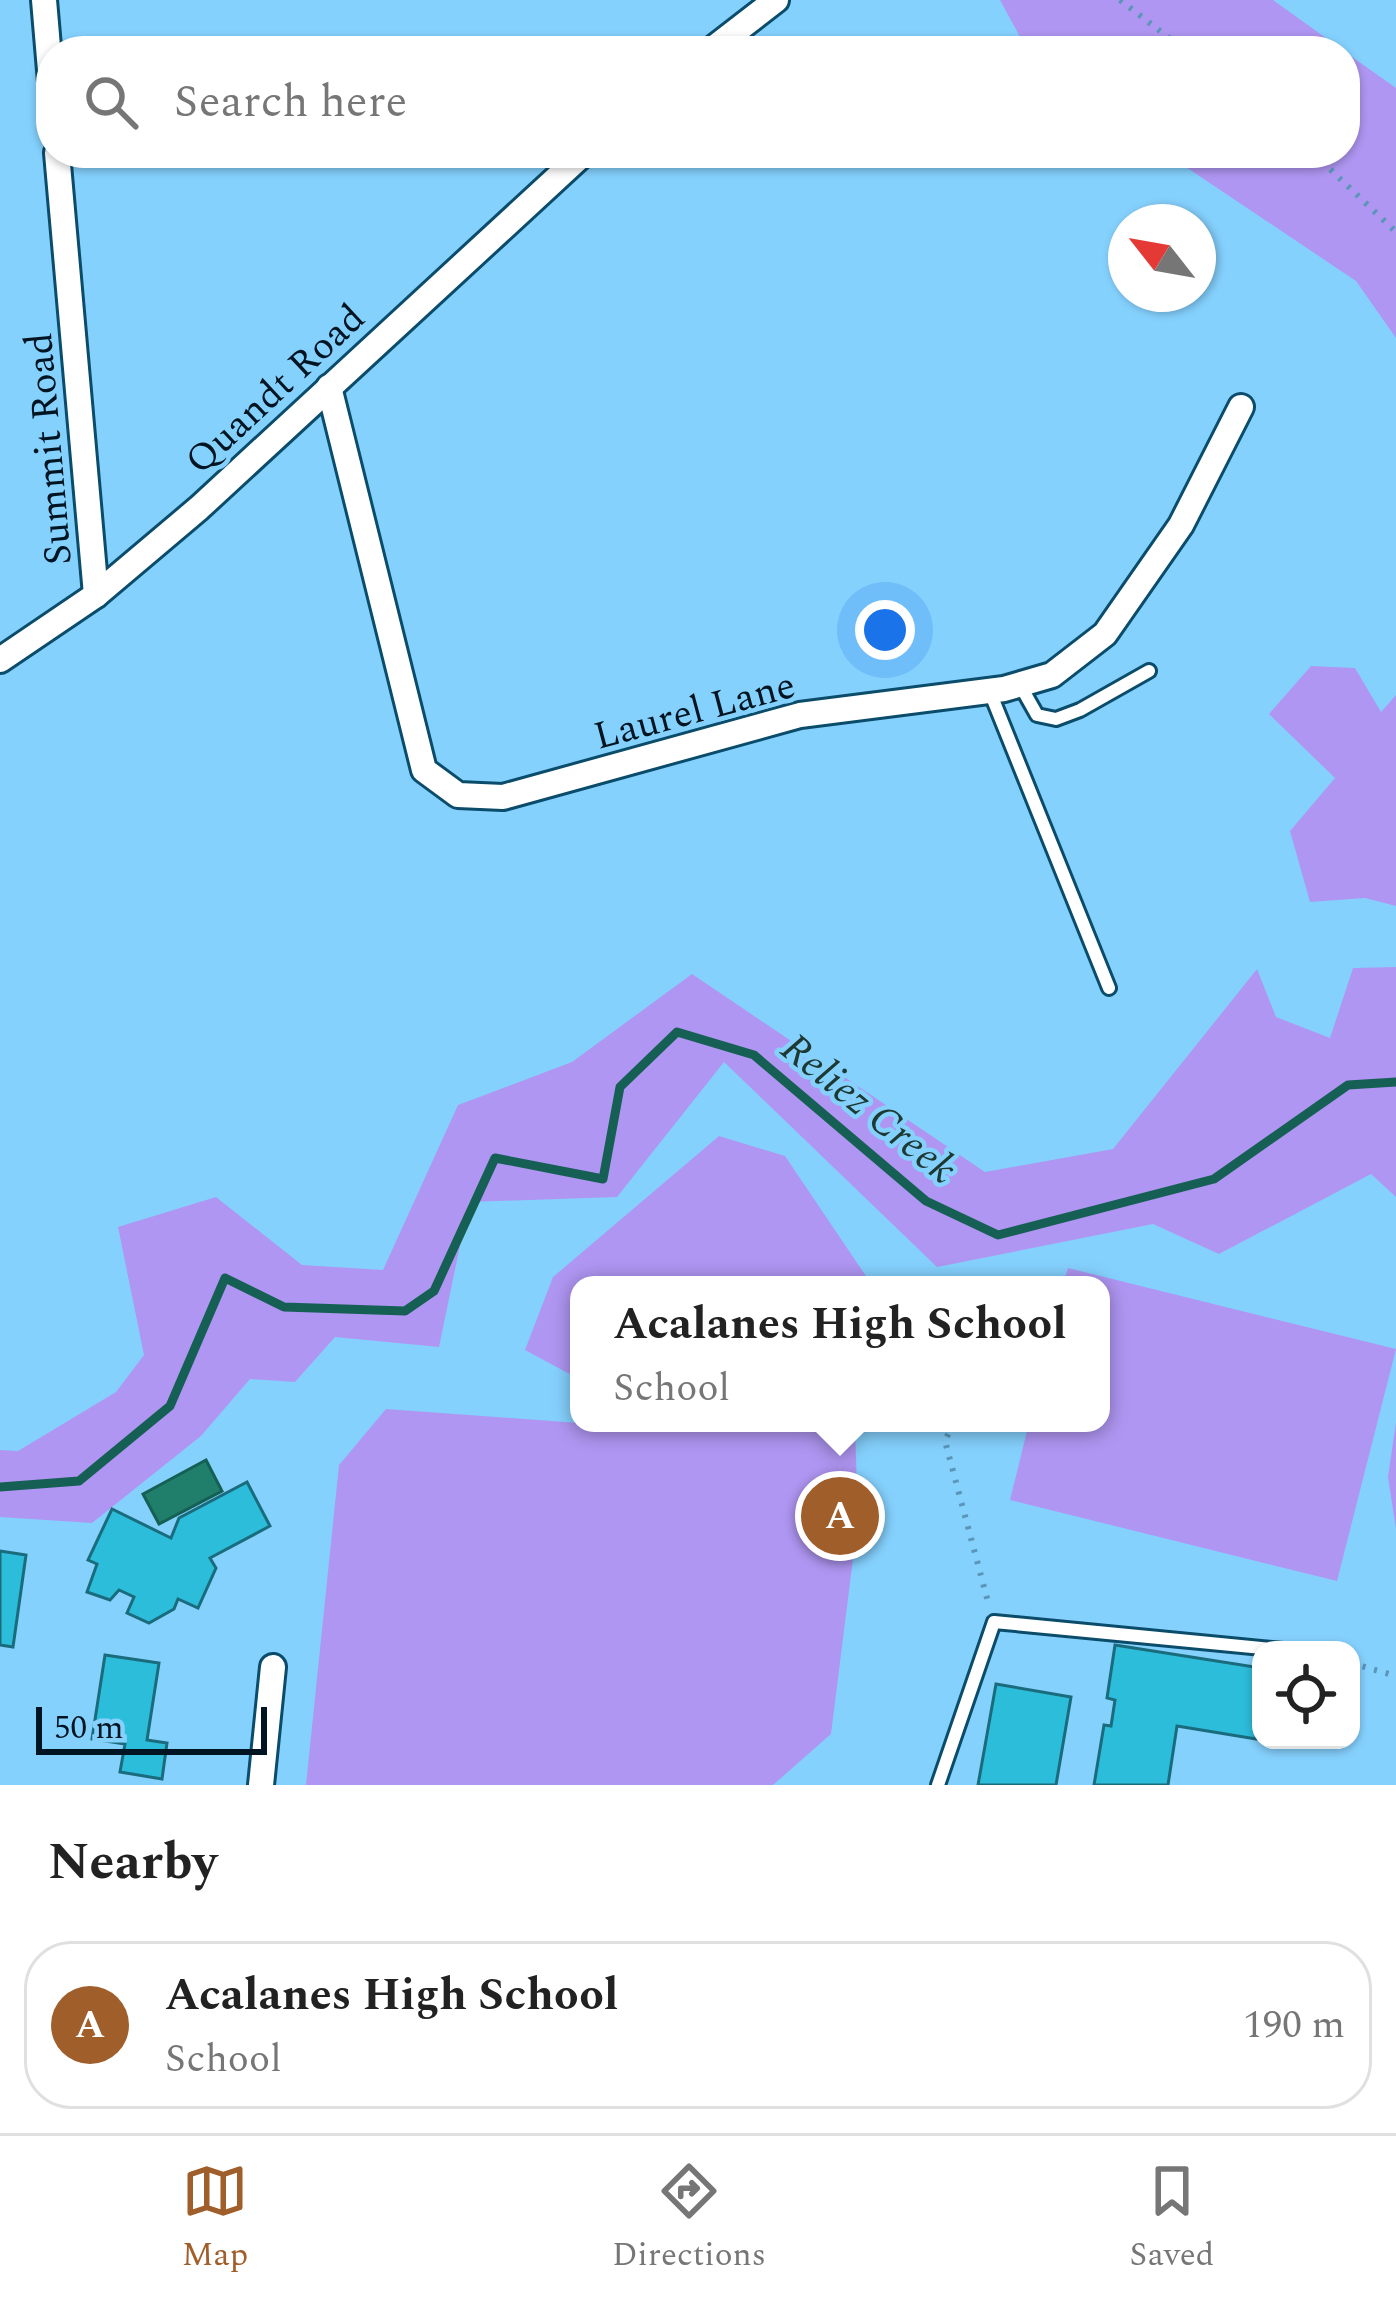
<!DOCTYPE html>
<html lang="en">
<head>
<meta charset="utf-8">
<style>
  body { margin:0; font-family:Spectral,serif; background:#f2f2f2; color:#222 }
  .controls { position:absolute; right:36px; bottom:36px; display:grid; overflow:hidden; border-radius:24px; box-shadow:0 3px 9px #0004 }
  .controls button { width:108px; height:108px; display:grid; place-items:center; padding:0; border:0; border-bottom:3px solid #e0e0e0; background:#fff; color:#222; font:60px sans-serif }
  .compass { position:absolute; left:1108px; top:204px; width:108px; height:108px; border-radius:50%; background:#fff; box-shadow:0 3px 9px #0004; rotate:301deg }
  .scale { position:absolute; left:36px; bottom:30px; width:231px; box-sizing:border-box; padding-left:12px; border:6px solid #001521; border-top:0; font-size:33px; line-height:42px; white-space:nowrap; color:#001521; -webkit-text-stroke:9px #85d1fe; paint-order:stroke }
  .you { position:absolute; left:885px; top:630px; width:42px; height:42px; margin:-30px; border:9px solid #fff; border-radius:50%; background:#1a73e8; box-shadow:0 0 0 18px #1a73e833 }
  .badge { display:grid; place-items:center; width:78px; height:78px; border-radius:50%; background:#a05e2b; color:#fff; font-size:39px; font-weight:700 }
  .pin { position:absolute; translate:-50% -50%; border:6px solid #fff; box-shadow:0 3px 12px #0006 }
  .popup { position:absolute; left:570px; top:1276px; width:540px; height:156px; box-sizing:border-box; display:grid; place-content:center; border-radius:24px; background:#fff; filter:drop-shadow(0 3px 9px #0005); font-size:39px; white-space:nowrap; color:#767676 }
  .popup b { font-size:45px; color:#222 }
  .popup::after { content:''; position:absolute; left:50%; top:100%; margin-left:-24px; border:24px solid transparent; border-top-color:#fff }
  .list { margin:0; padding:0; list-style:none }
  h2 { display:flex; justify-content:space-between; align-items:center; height:156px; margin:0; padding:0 48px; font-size:51px }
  h2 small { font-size:39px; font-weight:400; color:#767676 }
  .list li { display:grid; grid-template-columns:78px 1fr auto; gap:36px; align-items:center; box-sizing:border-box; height:168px; margin:0 24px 24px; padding:0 24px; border:3px solid #e0e0e0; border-radius:48px }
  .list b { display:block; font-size:45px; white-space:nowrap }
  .list p { margin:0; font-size:39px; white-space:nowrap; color:#767676 }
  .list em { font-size:39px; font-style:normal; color:#767676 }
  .icon { flex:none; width:66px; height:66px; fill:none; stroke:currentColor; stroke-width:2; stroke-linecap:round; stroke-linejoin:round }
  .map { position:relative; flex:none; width:1396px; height:1785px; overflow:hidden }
  .search { position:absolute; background:#fff; box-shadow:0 3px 9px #0004; left:36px; right:36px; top:36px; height:132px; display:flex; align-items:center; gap:30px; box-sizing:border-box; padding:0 42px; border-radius:48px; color:#767676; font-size:45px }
  .sheet { height:348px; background:#fff }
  nav { display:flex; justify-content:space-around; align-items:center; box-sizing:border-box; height:168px; border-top:3px solid #e0e0e0; background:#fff; font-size:33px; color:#767676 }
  nav a { display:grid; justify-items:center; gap:6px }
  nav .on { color:#a05e2b }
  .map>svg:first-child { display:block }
  .green { fill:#af96f2 }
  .water { fill:#1f7f6b; stroke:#165f55; stroke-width:3 }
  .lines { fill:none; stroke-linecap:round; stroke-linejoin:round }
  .stream { stroke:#165f55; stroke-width:9 }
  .building { fill:#2cbdda; stroke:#1a6c7d; stroke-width:3 }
  .lane-casing { stroke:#0a4c6a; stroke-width:18 }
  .street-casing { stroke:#0a4c6a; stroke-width:30 }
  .path { stroke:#5b96b9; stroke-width:6; stroke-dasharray:3 9; stroke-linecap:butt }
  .lane { stroke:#fff; stroke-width:12 }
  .street { stroke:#fff; stroke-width:24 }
  .labels { text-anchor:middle; stroke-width:9; stroke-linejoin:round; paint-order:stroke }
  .street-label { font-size:39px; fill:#001521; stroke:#85d1fe }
  .water-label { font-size:42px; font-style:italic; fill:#1d3932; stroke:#85d1fe }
</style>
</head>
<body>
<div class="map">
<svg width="1396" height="1785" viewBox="0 0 1396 1785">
  <rect width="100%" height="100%" fill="#85d1fe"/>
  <g class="green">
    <polygon points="1000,0 1273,0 1344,51 1033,51 1020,37"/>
    <polygon points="1345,52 1396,88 1396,338 1356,281 1165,153 1345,153"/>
    <polygon points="1311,666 1355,668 1381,712 1396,695 1396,906 1365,898 1310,902 1290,831 1335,778 1269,714"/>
    <polygon points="1396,967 1396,1197 1371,1174 1219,1254 1153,1224 937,1267 724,1062 617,1197 469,1202 439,1347 335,1337 295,1382 250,1379 201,1436 92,1523 0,1517 0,1450 18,1451 116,1392 144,1355 118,1227 216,1197 302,1265 383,1270 458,1105 572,1062 692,974 985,1172 1113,1149 1257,969 1276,1017 1330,1038 1353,968"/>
    <polygon points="719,1136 785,1156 872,1285 579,1285 579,1379 525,1350 553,1277"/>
    <polygon points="1068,1268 1396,1349 1337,1581 1010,1500 1029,1423 1101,1423 1101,1285 1063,1285"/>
    <polygon points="386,1409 579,1423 802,1423 797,1426 855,1428 858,1519 831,1734 773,1785 306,1785 339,1465"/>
    <polygon points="1396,1422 1396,1529 1388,1477"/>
  </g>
  <polygon class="water" points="206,1460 222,1491 159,1524 143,1494"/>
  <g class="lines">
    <polyline class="stream" points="0,1487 79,1481 170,1406 225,1278 284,1307 405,1311 434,1291 495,1158 603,1179 620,1087 677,1032 754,1055 926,1201 998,1235 1214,1179 1348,1085 1396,1082"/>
  </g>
  <g class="building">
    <polygon points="247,1482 270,1526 210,1558 216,1568 198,1608 178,1599 174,1609 149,1623 127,1613 134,1597 119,1590 110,1600 87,1592 97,1564 88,1560 112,1509 171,1538 179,1518"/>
    <polygon points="0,1551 26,1555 13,1647 0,1645"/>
    <polygon points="1115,1645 1261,1668 1256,1739 1177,1726 1168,1785 1094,1785 1104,1725 1111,1726 1115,1700 1107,1698"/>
    <polygon points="105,1655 159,1663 147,1740 167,1743 162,1779 120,1772 125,1744 92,1739"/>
    <polygon points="996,1684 1071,1697 1056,1785 978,1785"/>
  </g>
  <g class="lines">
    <g class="lane-casing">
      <g id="lane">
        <polyline points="1020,685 1037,715 1056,719 1080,710 1149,671"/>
        <polyline points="990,692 1109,988"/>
        <polyline points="938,1785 994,1622 1283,1650"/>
      </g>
    </g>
    <g class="street-casing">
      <g id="street">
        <polyline points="44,0 51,82"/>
        <polyline points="710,51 776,0"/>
        <polyline points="57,153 96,595"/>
        <polyline points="329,387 424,770 458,795 503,797 800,715 1004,689 1052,675 1105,634 1181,525 1241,407"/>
        <polyline points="0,660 96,595 199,508 584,153"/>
        <polyline points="261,1785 273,1667"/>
      </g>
    </g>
    <g class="path">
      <polyline points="1120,0 1186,51"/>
      <polyline points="1313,153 1396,232"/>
      <polyline points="1023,1285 1025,1281"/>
      <polyline points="953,1423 945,1441 988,1602"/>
      <polyline points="1351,1663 1396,1676"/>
    </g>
    <use href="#lane" class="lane"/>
    <use href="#street" class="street"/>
  </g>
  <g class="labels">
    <g class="street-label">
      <text transform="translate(274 388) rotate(-43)" y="14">Quandt Road</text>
      <text transform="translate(47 449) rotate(-95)" y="14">Summit Road</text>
      <text transform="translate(694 709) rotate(-15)" y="14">Laurel Lane</text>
    </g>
    <g class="water-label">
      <text transform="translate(870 1107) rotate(39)" y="15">Reliez Creek</text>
    </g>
  </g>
</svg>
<div class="controls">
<button><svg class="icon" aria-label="locate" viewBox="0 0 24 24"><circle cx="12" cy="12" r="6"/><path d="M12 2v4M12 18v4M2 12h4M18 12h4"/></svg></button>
</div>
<svg class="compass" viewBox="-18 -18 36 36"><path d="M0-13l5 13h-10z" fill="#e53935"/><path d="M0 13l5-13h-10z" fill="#767676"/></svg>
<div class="scale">50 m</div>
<div class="you"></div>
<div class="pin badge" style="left:840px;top:1516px">A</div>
<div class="popup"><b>Acalanes High School</b>School</div>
<div class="search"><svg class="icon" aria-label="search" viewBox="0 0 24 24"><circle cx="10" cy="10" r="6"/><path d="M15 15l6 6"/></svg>Search here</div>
</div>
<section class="sheet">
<h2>Nearby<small></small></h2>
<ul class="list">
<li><span class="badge">A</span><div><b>Acalanes High School</b><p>School</p></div><em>190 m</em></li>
</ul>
</section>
<nav>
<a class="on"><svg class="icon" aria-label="map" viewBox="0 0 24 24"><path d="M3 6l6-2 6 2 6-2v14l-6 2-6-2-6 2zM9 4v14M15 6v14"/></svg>Map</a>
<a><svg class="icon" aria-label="directions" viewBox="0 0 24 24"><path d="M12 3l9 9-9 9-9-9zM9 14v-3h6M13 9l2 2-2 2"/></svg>Directions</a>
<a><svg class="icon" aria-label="saved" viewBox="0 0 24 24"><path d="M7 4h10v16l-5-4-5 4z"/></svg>Saved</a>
</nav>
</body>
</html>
